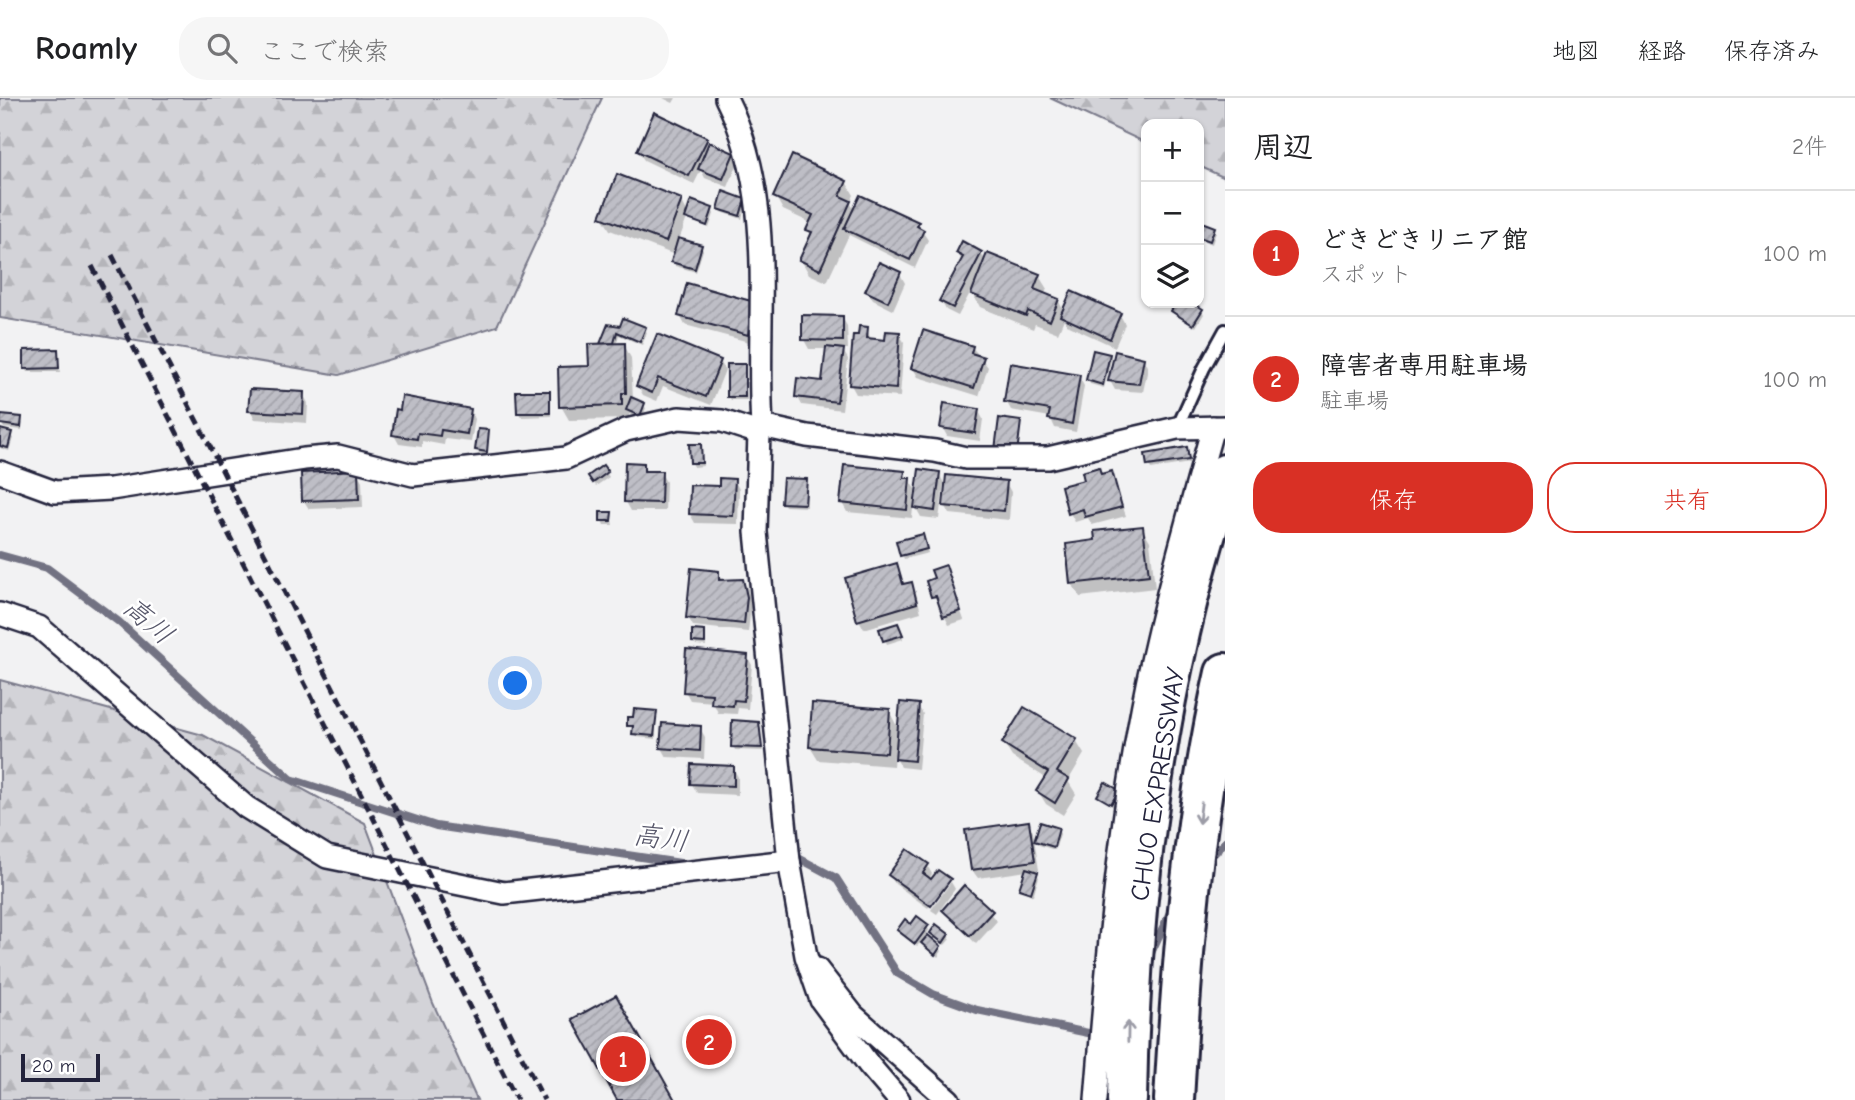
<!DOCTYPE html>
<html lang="ja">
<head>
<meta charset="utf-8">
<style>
  body { margin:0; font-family:"Comic Neue","Klee One",sans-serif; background:#f6f6f6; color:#202124 }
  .controls { position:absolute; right:21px; top:21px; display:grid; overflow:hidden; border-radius:14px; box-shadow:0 2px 5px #0004 }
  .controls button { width:63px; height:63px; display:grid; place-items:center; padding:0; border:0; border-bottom:2px solid #e0e0e0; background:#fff; color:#202124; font:35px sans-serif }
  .scale { position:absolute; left:21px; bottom:18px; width:79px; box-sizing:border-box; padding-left:7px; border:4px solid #22223b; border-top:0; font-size:19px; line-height:24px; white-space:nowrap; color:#22223b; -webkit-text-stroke:5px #fff; paint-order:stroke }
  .you { position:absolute; left:516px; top:586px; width:24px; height:24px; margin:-18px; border:5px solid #fff; border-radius:50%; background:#1a73e8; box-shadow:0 0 0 10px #1a73e833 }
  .badge { display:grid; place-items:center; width:46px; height:46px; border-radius:50%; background:#d93025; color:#fff; font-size:23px; font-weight:700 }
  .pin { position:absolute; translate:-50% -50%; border:4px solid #fff; box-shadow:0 2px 7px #0006 }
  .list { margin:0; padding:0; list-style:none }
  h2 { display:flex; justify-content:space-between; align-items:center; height:91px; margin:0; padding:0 28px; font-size:30px }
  h2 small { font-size:23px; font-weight:400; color:#757577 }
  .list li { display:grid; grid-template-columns:46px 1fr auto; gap:21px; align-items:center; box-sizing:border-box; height:126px; padding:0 28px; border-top:2px solid #e0e0e0 }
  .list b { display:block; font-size:26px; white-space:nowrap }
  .list p { margin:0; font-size:23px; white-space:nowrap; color:#757577 }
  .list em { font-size:23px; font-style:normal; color:#757577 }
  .actions { display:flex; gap:14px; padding:21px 28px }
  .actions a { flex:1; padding:16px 0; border:2px solid #d93025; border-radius:28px; text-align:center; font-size:24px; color:#d93025 }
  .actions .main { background:#d93025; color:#fff }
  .icon { flex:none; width:38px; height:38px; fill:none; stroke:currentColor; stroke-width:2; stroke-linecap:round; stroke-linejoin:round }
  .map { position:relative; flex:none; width:1225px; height:1002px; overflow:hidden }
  header { display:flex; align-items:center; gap:42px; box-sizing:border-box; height:98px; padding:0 35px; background:#fff; border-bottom:2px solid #e0e0e0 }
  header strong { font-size:33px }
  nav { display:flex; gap:38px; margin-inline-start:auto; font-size:24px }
  .search { width:490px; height:63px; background:#f6f6f6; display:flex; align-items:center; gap:18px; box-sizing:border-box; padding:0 24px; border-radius:28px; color:#757577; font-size:26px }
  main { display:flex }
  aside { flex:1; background:#fff }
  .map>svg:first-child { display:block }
  .forest { fill:url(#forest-firs); stroke:#7a7a8a; stroke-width:2 }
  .shadow { fill:#0003 }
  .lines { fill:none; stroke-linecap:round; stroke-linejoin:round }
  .stream { stroke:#727282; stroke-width:8 }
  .building { fill:url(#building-hatch); stroke:#22223b; stroke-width:2 }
  .service-casing { stroke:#22223b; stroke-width:16 }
  .minor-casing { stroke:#22223b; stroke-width:26 }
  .motorway-casing { stroke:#22223b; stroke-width:44 }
  .service { stroke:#fff; stroke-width:10 }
  .minor { stroke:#fff; stroke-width:21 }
  .motorway { stroke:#fff; stroke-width:38 }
  .rail { stroke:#22223b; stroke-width:5; stroke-dasharray:10 5; stroke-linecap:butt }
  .oneway { stroke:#9c9ca7 }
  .labels { text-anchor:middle; stroke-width:5; stroke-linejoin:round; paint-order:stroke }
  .street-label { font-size:26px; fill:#22223b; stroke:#fff }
  .water-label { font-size:28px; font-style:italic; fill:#58586b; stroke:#fff }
</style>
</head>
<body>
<header>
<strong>Roamly</strong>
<div class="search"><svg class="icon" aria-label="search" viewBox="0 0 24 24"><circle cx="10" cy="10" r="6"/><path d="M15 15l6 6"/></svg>ここで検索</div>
<nav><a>地図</a><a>経路</a><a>保存済み</a></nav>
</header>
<main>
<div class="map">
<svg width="1225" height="1002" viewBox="0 0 1225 1002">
  <defs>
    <pattern id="forest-firs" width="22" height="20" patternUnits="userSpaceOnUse" patternTransform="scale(1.75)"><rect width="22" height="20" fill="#d3d3d8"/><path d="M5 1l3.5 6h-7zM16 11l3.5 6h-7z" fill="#b5b5ba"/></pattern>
    <pattern id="building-hatch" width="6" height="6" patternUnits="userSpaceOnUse" patternTransform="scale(1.75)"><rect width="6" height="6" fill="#bebec6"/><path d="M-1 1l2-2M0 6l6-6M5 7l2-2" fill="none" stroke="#a3a3ab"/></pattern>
  </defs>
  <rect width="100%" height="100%" fill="#f2f2f3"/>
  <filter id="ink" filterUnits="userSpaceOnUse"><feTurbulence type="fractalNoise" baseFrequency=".0143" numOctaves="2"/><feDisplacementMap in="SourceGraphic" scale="14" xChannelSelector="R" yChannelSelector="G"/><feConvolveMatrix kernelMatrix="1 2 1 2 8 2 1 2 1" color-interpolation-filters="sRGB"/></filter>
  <g filter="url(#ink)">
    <g class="forest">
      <polygon points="0,0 602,0 497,228 339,277 0,220"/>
      <polygon points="1050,0 1225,0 1225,80 1199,68 1199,26 1146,26 1146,45"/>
      <polygon points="0,582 203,637 365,725 433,905 477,1002 0,1002"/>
    </g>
    <g class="shadow">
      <polygon points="663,0 676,0 673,5"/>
      <polygon points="706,41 709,46 733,56 738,65 728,89 705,80 701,72 694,86 644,62 638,53"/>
      <polygon points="846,84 854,97 850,105 855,112 917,126 928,142 915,170 849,137 827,184 809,176 801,162 812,139 808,132 811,125 783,112 775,98"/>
      <polygon points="681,102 688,115 712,112 714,116 709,130 687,120 679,142 701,148 703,152 696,174 675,168 675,157 610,132 602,119"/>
      <polygon points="744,102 746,106 742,121 722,114 720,110"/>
      <polygon points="1199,125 1214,131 1216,134 1212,146 1199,141"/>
      <polygon points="958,155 981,156 986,163 1039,178 1047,191 1044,197 1058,202 1064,213 1120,217 1125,226 1115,249 1067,227 1064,221 1058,235 1035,226 1033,231 980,209 971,193 958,218 946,212 941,203 962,163"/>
      <polygon points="900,176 905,185 893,212 873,202 867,193"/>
      <polygon points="750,204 755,213 753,245 685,227 680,218"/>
      <polygon points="1178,205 1190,205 1201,212 1204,216 1196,229 1175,217 1173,213"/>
      <polygon points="842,219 847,228 848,251 842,251 848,261 842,312 802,307 797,298 823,285 827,251 809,251 804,242"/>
      <polygon points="609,228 645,231 647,235 642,247 619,237 616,247 624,247 631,260 633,302 646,310 642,321 629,316 629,321 569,322 561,308 591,270"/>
      <polygon points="867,231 871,242 887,243 899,235 904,244 900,299 856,296 851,287 860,239"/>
      <polygon points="658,238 720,263 725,272 711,307 663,288 657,303 643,297 638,288"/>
      <polygon points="972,249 988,269 979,298 918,279 913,270"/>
      <polygon points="57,253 60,274 28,274 26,271"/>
      <polygon points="1109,258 1111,261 1104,290 1090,286 1088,282"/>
      <polygon points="1143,261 1148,270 1143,294 1115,292 1110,283"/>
      <polygon points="744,268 747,302 731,302 729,298"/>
      <polygon points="1079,279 1084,288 1076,334 1055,330 1050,319 1011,312 1006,303"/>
      <polygon points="549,294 551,318 521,319 519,315"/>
      <polygon points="303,296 308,305 307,325 255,321 250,313"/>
      <polygon points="470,312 475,321 471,344 445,341 444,347 422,343 422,349 399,346 394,337"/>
      <polygon points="978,312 983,321 980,343 947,338 942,329"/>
      <polygon points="21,321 22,332 4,330 2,326"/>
      <polygon points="1020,325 1018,358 1000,356"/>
      <polygon points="0,333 13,340 9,353 0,350"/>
      <polygon points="488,334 488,357 479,356 477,352"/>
      <polygon points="700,348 703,368 694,369 692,365"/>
      <polygon points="1186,351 1190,365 1151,371 1149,367"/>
      <polygon points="643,367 647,375 661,375 666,384 665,413 631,413 626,404"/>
      <polygon points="603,370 609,379 596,388 590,379"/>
      <polygon points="1099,371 1102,378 1111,375 1126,418 1092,427 1088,420 1075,424 1070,415 1086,383"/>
      <polygon points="357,374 362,383 363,409 309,411 304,403"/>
      <polygon points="904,375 915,391 912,420 847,414 842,405"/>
      <polygon points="939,376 944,385 939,421 921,419 916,410"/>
      <polygon points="734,382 739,391 738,426 695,425 690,416"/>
      <polygon points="806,383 807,409 785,408 783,404"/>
      <polygon points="1006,385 1011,394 1009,422 950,416 945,407"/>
      <polygon points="611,416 613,427 604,427 602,423"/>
      <polygon points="1142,430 1150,443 1155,490 1080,499 1072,486 1097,444"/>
      <polygon points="924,442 928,455 904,461 898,444"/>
      <polygon points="896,467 905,488 911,486 916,495 921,514 864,531 859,522"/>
      <polygon points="945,469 964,522 949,527 928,484 936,481"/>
      <polygon points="718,475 723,483 742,482 748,491 751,509 748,534 693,528 688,519"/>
      <polygon points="900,531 903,541 887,546 881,532"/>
      <polygon points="704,535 706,548 696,547 694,543"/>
      <polygon points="747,558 752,567 748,611 738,610 737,616 718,615 713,604 690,602 685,593"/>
      <polygon points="918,608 923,616 918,671 901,669 894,657 893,668 818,662 810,649 889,613 899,632"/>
      <polygon points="1025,611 1076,643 1084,656 1068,683 1076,696 1063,717 1046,706 1038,693 1046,680 1012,659 1004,646"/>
      <polygon points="656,614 656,641 636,639 634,631 629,627"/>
      <polygon points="758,625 763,653 735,652 733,648"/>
      <polygon points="700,630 705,639 704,661 667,659 662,650"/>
      <polygon points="733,670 738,679 738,697 697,695 692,686"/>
      <polygon points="1118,693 1120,697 1113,709 1099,698"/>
      <polygon points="1028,725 1033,734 1039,772 1030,773 1039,779 1033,798 1021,791 1027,773 978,780 972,772"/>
      <polygon points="1058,732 1060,736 1055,752 1039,747 1036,743"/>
      <polygon points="927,767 932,776 926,785 950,782 950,783 928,810 895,786 890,777"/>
      <polygon points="951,784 955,791 937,816 931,812"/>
      <polygon points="964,789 997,823 976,846 944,812"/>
      <polygon points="911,828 927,829 929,832 926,838 942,853 938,859 922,843 917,848 899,832"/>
      <polygon points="932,835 948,837 950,841 945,847"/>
    </g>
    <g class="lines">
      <g class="stream">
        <polyline points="0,457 47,470 119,524 291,681 436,728 687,766"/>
        <polyline points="789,755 836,780 897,875 933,896 977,912 1093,936 1101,932"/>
        <polyline points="1207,763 1225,744"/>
        <polyline points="1151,855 1172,810"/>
      </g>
    </g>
    <g class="building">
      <polygon points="654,14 708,40 689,78 637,53"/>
      <polygon points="709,44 734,55 723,81 698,71"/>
      <polygon points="792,57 847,83 840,98 851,103 820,172 799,162 812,134 806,132 813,117 773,99"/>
      <polygon points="617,76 682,101 666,144 600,119"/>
      <polygon points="723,93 745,101 740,118 718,111"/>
      <polygon points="860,97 919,124 917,128 924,132 910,162 844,131"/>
      <polygon points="691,102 713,110 707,128 685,120"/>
      <polygon points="1199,123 1215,129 1210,143 1199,139"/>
      <polygon points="678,140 702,147 695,171 671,164"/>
      <polygon points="962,143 982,154 953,210 939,203 963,159 956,155"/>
      <polygon points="987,155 1040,176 1034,191 1059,201 1050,223 1028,213 1026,218 971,196"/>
      <polygon points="879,164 901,174 888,204 865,193"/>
      <polygon points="687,185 751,203 748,237 678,218"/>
      <polygon points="1071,193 1121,215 1110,241 1060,218"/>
      <polygon points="1176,205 1193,205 1203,211 1193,227 1171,213"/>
      <polygon points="802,217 843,218 843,243 802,242"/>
      <polygon points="623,220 646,229 640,244 617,234 614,245 600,246 608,226 620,228"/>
      <polygon points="859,228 868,229 867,240 885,242 886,233 900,234 896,291 849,287 853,237 858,237"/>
      <polygon points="923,232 973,248 971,255 984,259 974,290 911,270"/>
      <polygon points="657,236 721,262 706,299 658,280 652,295 636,288"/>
      <polygon points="625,245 626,295 622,295 622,307 559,309 558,269 589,268 588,246"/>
      <polygon points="826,249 844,251 837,304 795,299 797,280 822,283"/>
      <polygon points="58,251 59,270 24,271 24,252"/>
      <polygon points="1093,252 1110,256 1103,287 1086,282"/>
      <polygon points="1115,253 1144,260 1139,286 1108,283"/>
      <polygon points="1010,265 1080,277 1072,326 1048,321 1050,312 1004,304"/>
      <rect x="727" y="266" width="18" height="33"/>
      <polygon points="250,291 304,294 303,316 248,313"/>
      <polygon points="516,293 550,293 550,315 517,315"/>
      <polygon points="402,298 471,311 467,336 441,332 440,338 418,335 417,341 392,337 396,311 400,312"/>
      <polygon points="631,299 645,305 640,318 626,312"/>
      <polygon points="944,305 979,311 975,335 940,330"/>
      <polygon points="1,317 22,319 21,329 0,326"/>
      <polygon points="999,320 1021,323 1017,355 995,352"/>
      <polygon points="0,331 12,334 8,350 0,348"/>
      <polygon points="478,331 489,332 487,354 475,352"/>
      <polygon points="689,346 701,346 702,365 690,365"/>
      <polygon points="1187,349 1189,362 1147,368 1145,356"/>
      <polygon points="625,364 644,365 644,373 662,373 661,405 624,404"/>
      <polygon points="603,367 608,374 593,385 588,378"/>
      <polygon points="844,367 905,373 904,380 910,380 907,412 840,405"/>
      <polygon points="1099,369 1101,376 1112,373 1122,409 1085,419 1083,411 1068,416 1061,388 1084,382 1082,374"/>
      <polygon points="919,371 940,374 935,413 914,410"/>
      <polygon points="358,372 359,401 302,403 301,375"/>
      <polygon points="946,377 1007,383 1004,413 943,408"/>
      <polygon points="719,380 735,381 733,418 689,416 690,387 719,388"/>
      <polygon points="783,380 807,381 805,406 781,405"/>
      <polygon points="600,414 612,414 611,423 600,423"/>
      <polygon points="1143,428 1149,477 1070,486 1066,446 1095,442 1094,433"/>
      <polygon points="923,436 927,451 900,458 896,443"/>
      <polygon points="897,465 903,486 912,484 917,505 857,523 845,480"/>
      <polygon points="946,467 961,513 943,519 936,498 931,499 926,483 934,480 931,472"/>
      <polygon points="691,470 719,473 719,482 743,481 747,499 744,526 686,520"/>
      <polygon points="898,525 903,537 883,543 879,531"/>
      <polygon points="692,532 705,533 705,545 692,544"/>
      <polygon points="686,551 748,557 744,603 734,602 733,608 711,606 712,596 683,594"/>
      <polygon points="900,604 919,606 914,663 895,661"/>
      <polygon points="812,605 890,611 887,655 809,649"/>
      <polygon points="1024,609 1077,641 1057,674 1069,681 1055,705 1036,693 1048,674 1002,645"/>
      <polygon points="634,611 657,613 654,638 632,636 633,628 627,628 627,619 633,619"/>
      <polygon points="732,622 759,624 762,650 731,649"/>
      <polygon points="662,625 701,628 700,653 660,650"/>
      <polygon points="691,666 734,668 734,688 690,686"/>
      <polygon points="1105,684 1119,692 1111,706 1097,698"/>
      <polygon points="1029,723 1035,763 971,772 965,732"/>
      <polygon points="1040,724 1059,730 1054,749 1034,743"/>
      <polygon points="907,751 929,766 923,775 931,781 938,772 951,781 931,808 888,777"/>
      <polygon points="1026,770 1038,774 1031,795 1019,791"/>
      <polygon points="964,787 993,813 970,838 942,812"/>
      <polygon points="917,818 929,827 915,846 897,832 905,821 911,826"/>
      <polygon points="936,826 949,836 943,845 930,835"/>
      <polygon points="928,837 941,848 935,857 921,845"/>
      <polygon points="616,897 675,1002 617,1002 572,921"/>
    </g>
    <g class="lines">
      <g class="service-casing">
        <polyline id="service" points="1177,330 1204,270 1225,232"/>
      </g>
      <g class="minor-casing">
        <g id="minor">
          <path d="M 726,0 C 778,103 755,217 762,328 L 759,335 L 756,434 L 789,763 L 806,858 L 821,902 L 869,967 L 899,1002"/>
          <polyline points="762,328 807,338 935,353 966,360 1048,360 1177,330 1225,329"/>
          <polyline points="0,374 55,394 111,391 304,361 338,358 413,377 566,360 626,332 679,320 722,323 759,335"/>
          <polyline points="0,516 39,529 246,709 327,759 504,795 789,763"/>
          <polyline points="817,871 853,917 949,1002"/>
          <path d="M 1096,1002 C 1107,863 1119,723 1147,586 C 1165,500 1189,415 1213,329"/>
        </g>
      </g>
      <g class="motorway-casing">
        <g id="motorway">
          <path d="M 1127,1002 C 1130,797 1158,570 1225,376"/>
          <path d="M 1174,1002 C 1182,860 1193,714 1225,575"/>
        </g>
      </g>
      <use href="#service" class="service"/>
      <use href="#minor" class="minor"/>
      <use href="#motorway" class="motorway"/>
      <g class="rail">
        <polyline points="112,157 544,1002"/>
        <polyline points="92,168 517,1002"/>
      </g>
    </g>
    <defs><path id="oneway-shaft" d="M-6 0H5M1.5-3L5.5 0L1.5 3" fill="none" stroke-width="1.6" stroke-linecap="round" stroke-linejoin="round" transform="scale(1.75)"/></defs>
    <g class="oneway">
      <use href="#oneway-shaft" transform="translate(1200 715) rotate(97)"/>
      <use href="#oneway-shaft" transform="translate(1128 934) rotate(-89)"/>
    </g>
  </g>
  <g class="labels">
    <g class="street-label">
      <text transform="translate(1157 686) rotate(-81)" y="9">CHUO EXPRESSWAY</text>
    </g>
    <g class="water-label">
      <text transform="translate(149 522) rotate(41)" y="10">高川</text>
      <text transform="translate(661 739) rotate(8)" y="10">高川</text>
    </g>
  </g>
</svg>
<div class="controls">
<button>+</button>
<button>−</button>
<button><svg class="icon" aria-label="layers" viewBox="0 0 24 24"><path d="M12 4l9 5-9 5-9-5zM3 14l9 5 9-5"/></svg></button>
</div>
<div class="scale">20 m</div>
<div class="you"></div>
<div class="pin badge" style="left:623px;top:961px">1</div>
<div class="pin badge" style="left:709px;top:944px">2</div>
</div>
<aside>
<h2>周辺<small>2件</small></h2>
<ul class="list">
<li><span class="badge">1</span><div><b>どきどきリニア館</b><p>スポット</p></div><em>100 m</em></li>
<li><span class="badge">2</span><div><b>障害者専用駐車場</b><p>駐車場</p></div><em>100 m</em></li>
</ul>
<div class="actions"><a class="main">保存</a><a>共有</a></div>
</aside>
</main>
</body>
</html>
